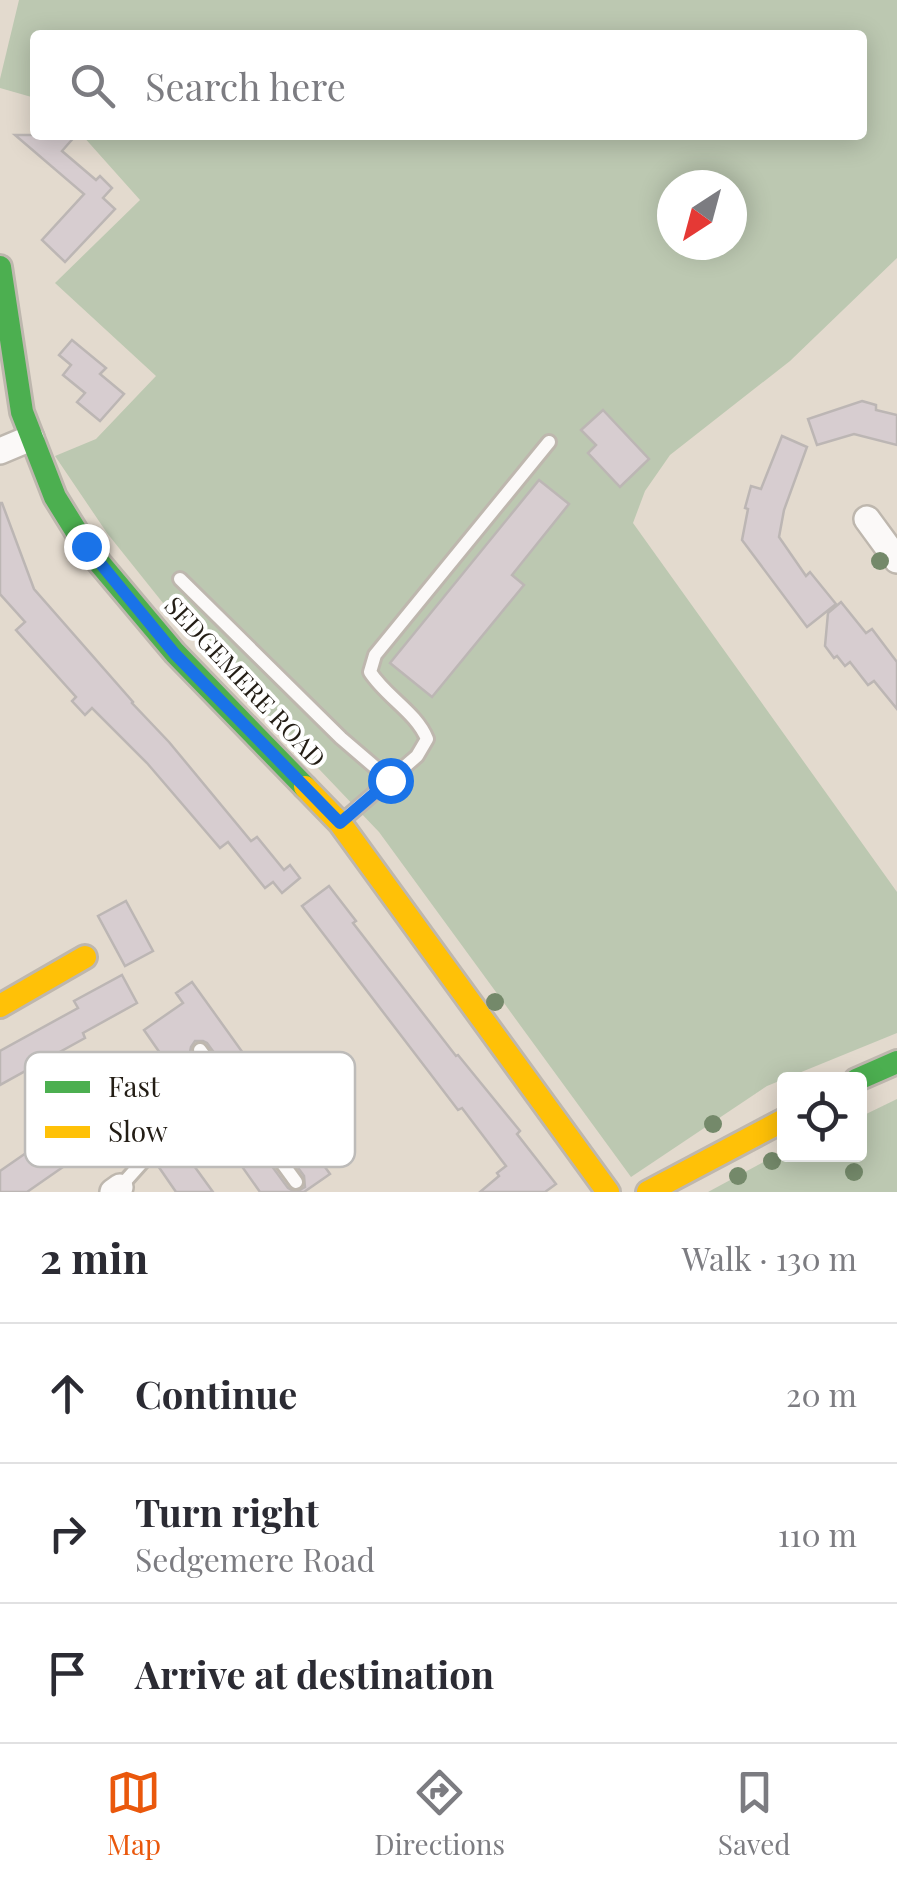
<!DOCTYPE html>
<html lang="en">
<head>
<meta charset="utf-8">
<style>
  body { margin:0; font-family:"Playfair Display",serif; background:#f2f2f3; color:#2b2b33 }
  .controls { position:absolute; right:30px; bottom:30px; display:grid; overflow:hidden; border-radius:10px; box-shadow:0 5px 25px #0003 }
  .controls button { width:90px; height:90px; display:grid; place-items:center; padding:0; border:0; border-bottom:2px solid #e1e1e2; background:#fff; color:#2b2b33; font:50px sans-serif }
  .compass { position:absolute; left:657px; top:170px; width:90px; height:90px; border-radius:50%; background:#fff; box-shadow:0 5px 25px #0003; rotate:216deg }
  .stop { position:absolute; width:30px; height:30px; margin:-22px; border:8px solid #1a73e8; border-radius:50%; background:#fff }
  .stop.end { background:#1a73e8; border-color:#fff; box-shadow:0 2px 10px #0008 }
  .list { margin:0; padding:0; list-style:none }
  h2 { display:flex; justify-content:space-between; align-items:center; height:130px; margin:0; padding:0 40px; font-size:42px }
  h2 small { font-size:32px; font-weight:400; color:#7c7c81 }
  .list li { display:grid; grid-template-columns:65px 1fr auto; gap:30px; align-items:center; box-sizing:border-box; height:140px; padding:0 40px; border-top:2px solid #e1e1e2 }
  .list b { display:block; font-size:38px; white-space:nowrap }
  .list p { margin:0; font-size:32px; white-space:nowrap; color:#7c7c81 }
  .list em { font-size:32px; font-style:normal; color:#7c7c81 }
  .icon { flex:none; width:55px; height:55px; fill:none; stroke:currentColor; stroke-width:2; stroke-linecap:round; stroke-linejoin:round }
  .map { position:relative; flex:none; width:897px; height:1192px; overflow:hidden }
  .search { position:absolute; background:#fff; box-shadow:0 5px 25px #0003; left:30px; right:30px; top:30px; height:110px; display:flex; align-items:center; gap:25px; box-sizing:border-box; padding:0 35px; border-radius:10px; color:#7c7c81; font-size:38px }
  .sheet { height:550px; background:#fff }
  nav { display:flex; justify-content:space-around; align-items:center; box-sizing:border-box; height:140px; border-top:2px solid #e1e1e2; background:#fff; font-size:28px; color:#7c7c81 }
  nav a { display:grid; justify-items:center; gap:5px }
  nav .on { color:#ea580c }
  .map>svg:first-child { display:block }
  .green { fill:#bcc8b1; fill-rule:evenodd }
  .building { fill:#d7cdd0; stroke:#bcb6b4; stroke-width:2.5 }
  .lines { fill:none; stroke-linecap:round; stroke-linejoin:round }
  .lane-casing { stroke:#beb7ae; stroke-width:18 }
  .street-casing { stroke:#beb7ae; stroke-width:30 }
  .fast-casing { stroke:#beb7ae; stroke-width:28 }
  .slow-casing { stroke:#beb7ae; stroke-width:28 }
  .lane { stroke:#fbf9f8; stroke-width:12 }
  .street { stroke:#fbf9f8; stroke-width:25 }
  .fast { stroke:#4caf50; stroke-width:22 }
  .slow { stroke:#ffc107; stroke-width:22 }
  .tree { fill:#74896a }
  .route { stroke:#1a73e8; stroke-width:12 }
  .labels { text-anchor:middle; stroke-width:8; stroke-linejoin:round; paint-order:stroke }
  .street-label { font-size:25px; fill:#231d15; stroke:#fff }
  .key { fill:#fff; stroke:#bdbbb9; stroke-width:2.5 }
  .key-label { font-size:28px; fill:#231d15 }
</style>
</head>
<body>
<div class="map">
<svg width="897" height="1192" viewBox="0 0 897 1192">
  <rect width="100%" height="100%" fill="#e3dace"/>
  <g class="green">
    <path d="M 19,0 L 897,0 L 897,258 L 790,361 L 670,455 L 645,491 L 633,523 L 897,892 L 897,1033 L 767,1086 L 631,1177 L 379,832 L 175,618 L 107,533 L 55,456 L 96,439 L 156,376 L 55,283 L 140,200 L 82,135 L 862,135 L 862,35 L 35,35 L 35,98 L 0,88 L 0,79 ZM 672,185 L 732,185 L 732,245 L 672,245 Z"/>
    <polygon points="897,1099 897,1192 708,1192 784,1151 784,1154 860,1154 860,1117"/>
  </g>
  <g class="building">
    <polygon points="15,135 76,135 62,151 96,180 100,176 112,188 103,198 115,209 65,262 42,240 84,194"/>
    <polygon points="72,340 106,368 100,374 124,394 100,421 77,402 85,393 63,375 71,365 59,355"/>
    <polygon points="862,401 876,405 876,410 897,415 897,445 854,434 817,445 808,419"/>
    <polygon points="603,410 649,459 620,487 588,453 596,445 581,430"/>
    <polygon points="782,436 807,447 784,510 779,537 806,576 810,572 836,604 807,627 742,540 748,509 745,508 751,486 761,489"/>
    <polygon points="539,480 569,504 512,575 524,585 432,697 390,663"/>
    <polygon points="0,503 2,503 34,589 133,702 132,703 169,742 251,841 257,837 284,870 290,865 300,878 282,893 273,882 265,888 228,842 220,848 147,763 92,708 85,715 72,701 76,697 16,630 25,622 0,594"/>
    <polygon points="841,602 866,633 872,629 897,662 897,709 874,681 868,685 850,662 845,666 837,656 834,658 825,646 828,613"/>
    <polygon points="329,886 356,921 353,923 456,1056 458,1055 520,1131 517,1134 556,1184 545,1192 480,1192 499,1176 497,1173 506,1166 462,1108 458,1110 302,906"/>
    <polygon points="126,901 153,951 125,966 98,916"/>
    <polygon points="122,975 137,1003 83,1033 85,1038 0,1085 0,1051 78,1008 74,1001"/>
    <polygon points="192,982 330,1174 304,1192 260,1192 212,1124 232,1112 288,1188 296,1192 305,1187 304,1176 207,1043 203,1041 195,1041 191,1047 190,1052 221,1095 199,1109 144,1030 183,1003 176,993"/>
    <polygon points="68,1124 86,1151 27,1192 0,1192 0,1171"/>
    <polygon points="180,1145 192,1163 213,1192 176,1192 156,1163"/>
  </g>
  <g class="lines">
    <g class="lane-casing">
      <g id="lane">
        <polyline points="180,579 341,738 390,780"/>
        <path d="M 341,822 L 417,756 L 427,739 C 416,712 386,697 370,672 L 375,655 L 549,442"/>
        <polyline points="200,1050 235,1098"/>
        <polyline points="120,1187 145,1159 163,1144 235,1098 296,1182"/>
      </g>
    </g>
    <g class="street-casing">
      <g id="street">
        <polyline points="0,451 31,438"/>
        <polyline points="867,519 897,560"/>
        <polyline points="113,1192 120,1187"/>
      </g>
    </g>
    <g class="fast-casing">
      <g id="fast">
        <polyline points="0,267 22,412 55,497 86,547 175,653 305,787"/>
        <polyline points="856,1080 897,1062"/>
      </g>
    </g>
    <g class="slow-casing">
      <g id="slow">
        <polyline points="305,787 340,823 608,1192"/>
        <polyline points="0,1006 85,957"/>
        <polyline points="648,1192 784,1120"/>
      </g>
    </g>
    <use href="#lane" class="lane"/>
    <use href="#street" class="street"/>
    <use href="#fast" class="fast"/>
    <use href="#slow" class="slow"/>
  </g>
  <g class="tree">
    <circle cx="880" cy="561" r="9"/>
    <circle cx="495" cy="1002" r="9"/>
    <circle cx="713" cy="1124" r="9"/>
    <circle cx="772" cy="1161" r="9"/>
    <circle cx="854" cy="1172" r="9"/>
    <circle cx="738" cy="1176" r="9"/>
  </g>
  <g class="lines">
    <polyline class="route" points="86,546 175,654 340,823 390,780"/>
  </g>
  <g class="labels">
    <g class="street-label">
      <text transform="translate(245 682) rotate(47)" y="9">SEDGEMERE ROAD</text>
    </g>
  </g>
  <rect x="25" y="1052" width="330" height="115" rx="15" class="key"/>
  <rect x="45" y="1081" width="45" height="12" fill="#4caf50"/>
  <rect x="45" y="1126" width="45" height="12" fill="#ffc107"/>
  <g class="key-label">
    <text x="108" y="1097">Fast</text>
    <text x="108" y="1142">Slow</text>
  </g>
</svg>
<div class="controls">
<button><svg class="icon" aria-label="locate" viewBox="0 0 24 24"><circle cx="12" cy="12" r="6"/><path d="M12 2v4M12 18v4M2 12h4M18 12h4"/></svg></button>
</div>
<svg class="compass" viewBox="-18 -18 36 36"><path d="M0-13l5 13h-10z" fill="#e53935"/><path d="M0 13l5-13h-10z" fill="#7c7c81"/></svg>
<div class="stop" style="left:390px;top:780px"></div>
<div class="stop end" style="left:86px;top:546px"></div>
<div class="search"><svg class="icon" aria-label="search" viewBox="0 0 24 24"><circle cx="10" cy="10" r="6"/><path d="M15 15l6 6"/></svg>Search here</div>
</div>
<section class="sheet">
<h2>2 min<small>Walk · 130 m</small></h2>
<ul class="list">
<li><svg class="icon" aria-label="ahead" viewBox="0 0 24 24"><path d="M12 20V5M6 11l6-6 6 6"/></svg><div><b>Continue</b></div><em>20 m</em></li>
<li><svg class="icon" aria-label="right" viewBox="0 0 24 24"><path d="M7 20v-9h11M14 6l5 5-5 5"/></svg><div><b>Turn right</b><p>Sedgemere Road</p></div><em>110 m</em></li>
<li><svg class="icon" aria-label="arrive" viewBox="0 0 24 24"><path d="M6 21V4h12l-3 4 3 4H6"/></svg><div><b>Arrive at destination</b></div></li>
</ul>
</section>
<nav>
<a class="on"><svg class="icon" aria-label="map" viewBox="0 0 24 24"><path d="M3 6l6-2 6 2 6-2v14l-6 2-6-2-6 2zM9 4v14M15 6v14"/></svg>Map</a>
<a><svg class="icon" aria-label="directions" viewBox="0 0 24 24"><path d="M12 3l9 9-9 9-9-9zM9 14v-3h6M13 9l2 2-2 2"/></svg>Directions</a>
<a><svg class="icon" aria-label="saved" viewBox="0 0 24 24"><path d="M7 4h10v16l-5-4-5 4z"/></svg>Saved</a>
</nav>
</body>
</html>
